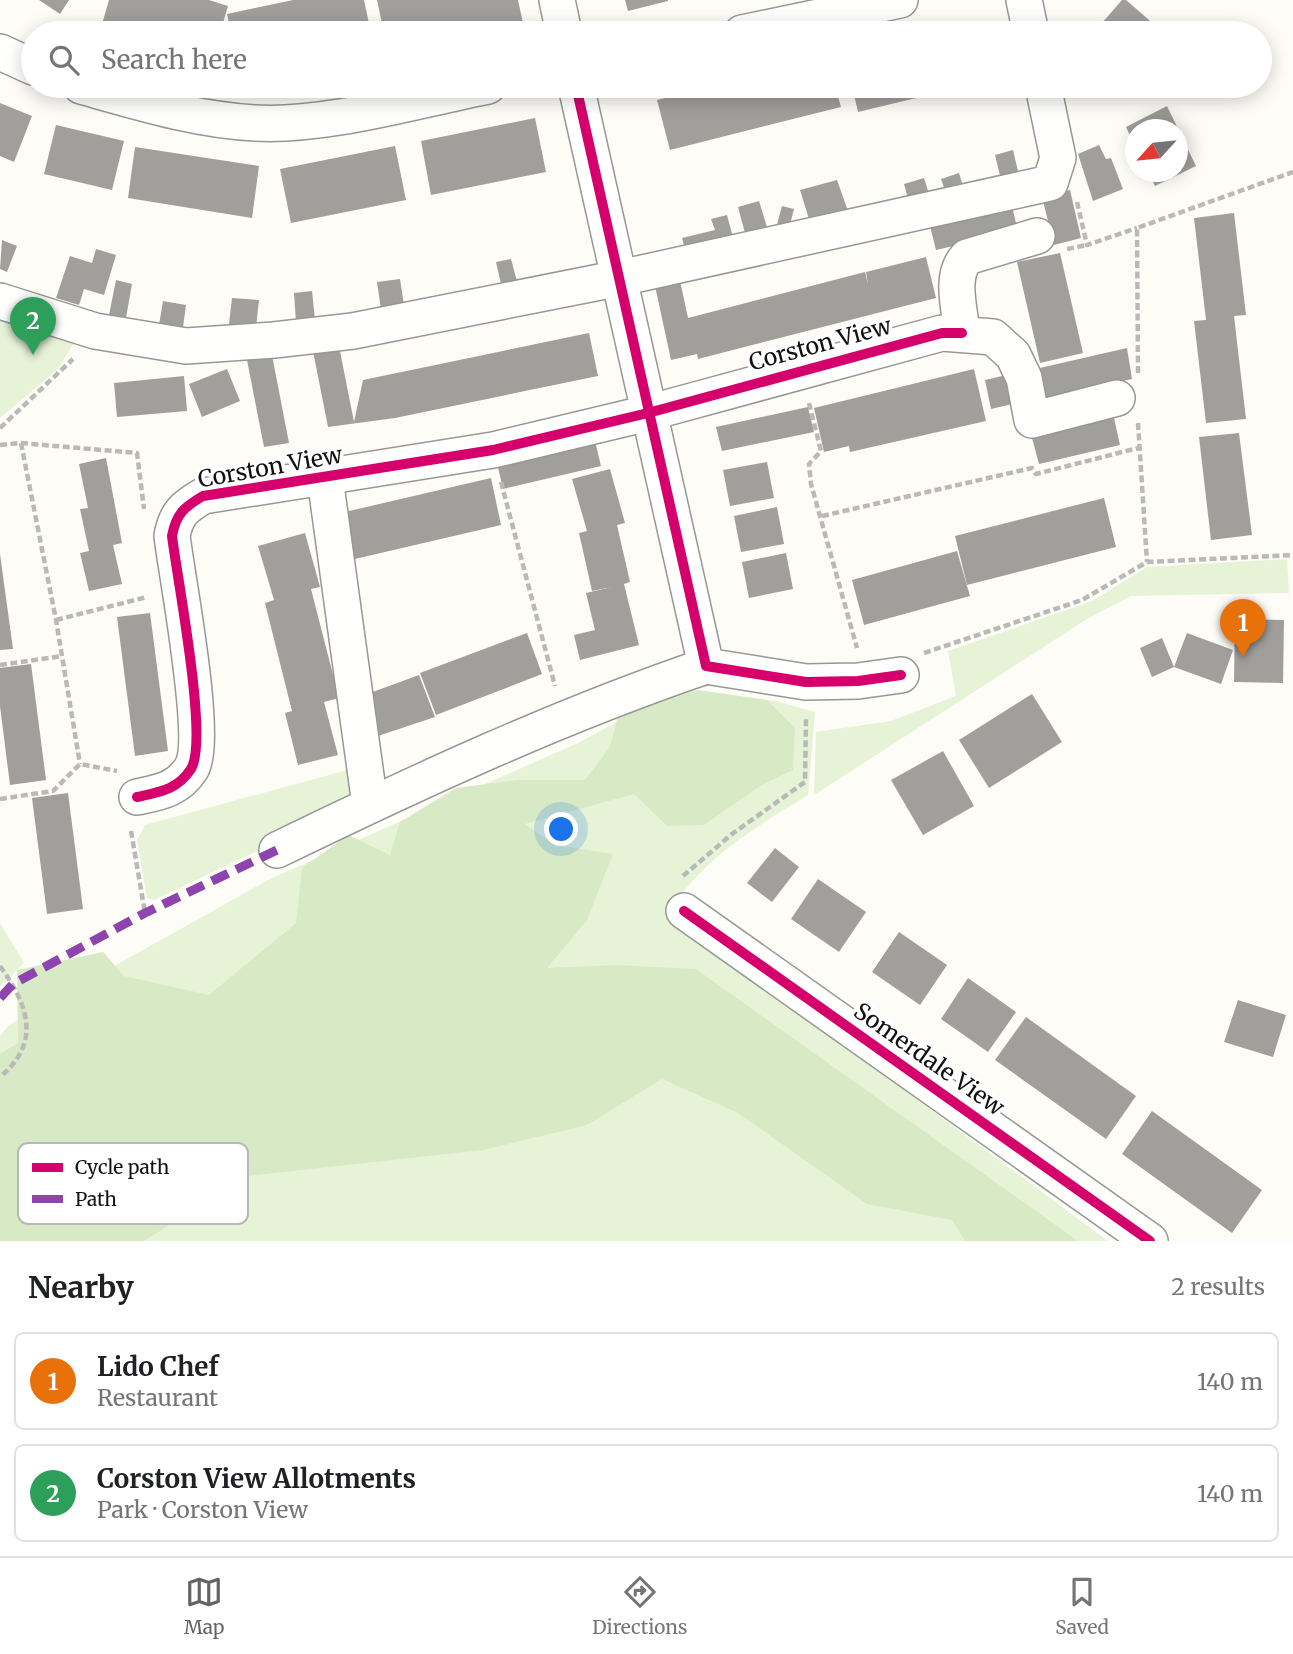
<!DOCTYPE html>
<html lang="en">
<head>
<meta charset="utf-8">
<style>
  body { margin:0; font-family:Merriweather,serif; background:#f6f6f6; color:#202124 }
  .compass { position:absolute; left:1125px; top:119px; width:63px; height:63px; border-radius:50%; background:#fff; box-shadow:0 4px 18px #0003; rotate:243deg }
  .you { position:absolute; left:562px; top:830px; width:24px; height:24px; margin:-18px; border:5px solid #fff; border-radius:50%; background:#1a73e8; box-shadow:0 0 0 10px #1a73e833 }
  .badge { display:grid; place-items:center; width:46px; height:46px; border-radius:50%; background:#646362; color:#fff; font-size:23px; font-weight:700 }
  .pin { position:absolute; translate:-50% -58px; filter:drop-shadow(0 2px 4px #0008) }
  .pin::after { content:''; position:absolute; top:37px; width:24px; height:21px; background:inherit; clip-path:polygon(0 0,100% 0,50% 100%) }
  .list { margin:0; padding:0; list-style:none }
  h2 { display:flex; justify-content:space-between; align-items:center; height:91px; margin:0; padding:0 28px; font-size:30px }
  h2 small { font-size:23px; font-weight:400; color:#757577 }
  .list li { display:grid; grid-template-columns:46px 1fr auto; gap:21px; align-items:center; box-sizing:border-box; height:98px; margin:0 14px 14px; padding:0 14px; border:2px solid #e0e0e0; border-radius:10px }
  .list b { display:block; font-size:26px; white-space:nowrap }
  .list p { margin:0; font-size:23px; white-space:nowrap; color:#757577 }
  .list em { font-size:23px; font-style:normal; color:#757577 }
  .icon { flex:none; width:38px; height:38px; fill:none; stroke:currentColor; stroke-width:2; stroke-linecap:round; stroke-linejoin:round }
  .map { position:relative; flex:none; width:1293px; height:1241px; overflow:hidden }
  .search { position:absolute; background:#fff; box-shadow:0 4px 18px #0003; left:21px; right:21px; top:21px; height:77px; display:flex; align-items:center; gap:18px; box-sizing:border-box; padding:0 24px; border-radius:38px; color:#757577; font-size:26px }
  .sheet { height:315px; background:#fff }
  nav { display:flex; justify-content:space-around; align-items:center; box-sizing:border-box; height:98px; border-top:2px solid #e0e0e0; background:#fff; font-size:19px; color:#757577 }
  nav a { display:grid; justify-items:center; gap:4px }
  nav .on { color:#646362 }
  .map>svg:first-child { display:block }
  .green { fill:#e7f3d7 }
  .forest { fill:#d8eac5 }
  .building { fill:#a19f9c }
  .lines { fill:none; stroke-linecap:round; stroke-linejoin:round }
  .minor-casing { stroke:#979795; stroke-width:38 }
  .path { stroke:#b9b9b8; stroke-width:4.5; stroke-dasharray:7 3.5; stroke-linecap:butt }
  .minor { stroke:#fffffe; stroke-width:35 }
  .quiet { stroke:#8e44ad; stroke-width:9; stroke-dasharray:18 9; stroke-linecap:butt }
  .cycleway-casing { stroke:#fff; stroke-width:15 }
  .cycleway { stroke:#d6006c; stroke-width:10 }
  .labels { text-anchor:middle; stroke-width:7; stroke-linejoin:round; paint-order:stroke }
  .street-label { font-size:23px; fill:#111; stroke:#fff }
  .key { fill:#fff; stroke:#b8b8b8; stroke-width:2 }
  .key-label { font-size:19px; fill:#111 }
</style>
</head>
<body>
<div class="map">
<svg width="1293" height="1241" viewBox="0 0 1293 1241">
  <rect width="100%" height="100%" fill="#fdfcf7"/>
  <g class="green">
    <polygon points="0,317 75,341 58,369 0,418"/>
    <polygon points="1287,559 1289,593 1131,596 1087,619 814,795 816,732 891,721 956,696 948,651 1092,601 1147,567"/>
    <path d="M 677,689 L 776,701 L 815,712 L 808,795 C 756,827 699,860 668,915 L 1108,1241 L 0,1241 L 0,1036 L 9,1025 L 270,879 L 578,743 Z"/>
    <polygon points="355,768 356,804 154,900 147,898 137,840 145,825"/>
    <polygon points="0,923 24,963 0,987"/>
  </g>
  <polygon class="forest" points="698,690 767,700 795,728 793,770 760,786 704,825 667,826 634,794 525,824 555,845 613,854 587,920 547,968 616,965 696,969 1078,1241 965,1241 952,1220 867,1204 738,1113 662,1079 587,1125 483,1150 247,1176 144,1241 0,1241 0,1054 18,1043 17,970 103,952 124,976 209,995 296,923 302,868 348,835 390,855 400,822 456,788 517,780 585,780 610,747 618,715"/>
  <g class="building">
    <polygon points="39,0 69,0 60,14"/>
    <polygon points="109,0 209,0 228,6 220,33 108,33 100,31"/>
    <polygon points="293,0 364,0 371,33 231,33 227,14"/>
    <polygon points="377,0 518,0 523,23 471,33 384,33"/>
    <polygon points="625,0 668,0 668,1 628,11"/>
    <polygon points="1122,0 1126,0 1164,33 1097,33 1095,31"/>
    <polygon points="1016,24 1018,33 981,33 981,32"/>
    <polygon points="714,86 835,86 841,107 670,150 657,100"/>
    <polygon points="852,86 936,86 937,93 858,112"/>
    <polygon points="1085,86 1111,86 1112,88 1088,96"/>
    <polygon points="0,103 32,116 14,162 0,156"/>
    <polygon points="1167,106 1196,166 1155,186 1148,172 1178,172 1178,130 1135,130 1135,146 1126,127"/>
    <polygon points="535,118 546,172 431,195 421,141"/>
    <polygon points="56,125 124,141 112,190 44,174"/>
    <polygon points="1099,145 1106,159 1111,158 1123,189 1093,201 1078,154"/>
    <polygon points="395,146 406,200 291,223 280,169"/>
    <polygon points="135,147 259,166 252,218 128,198"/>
    <polygon points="1013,150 1020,180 1002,184 995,155"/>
    <polygon points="959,173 966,196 949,202 941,179"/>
    <polygon points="924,178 932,203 911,209 904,184"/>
    <polygon points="837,180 848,211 809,219 800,190"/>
    <polygon points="1070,190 1081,238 1054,245 1042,197"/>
    <polygon points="1010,198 1018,231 936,250 928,218"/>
    <polygon points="759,201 767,227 745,233 738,207"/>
    <polygon points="782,206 794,209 787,236 775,232"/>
    <polygon points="1234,213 1246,315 1234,316 1246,419 1206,423 1194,321 1206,320 1194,218"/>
    <polygon points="727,215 735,245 687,257 682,238 715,230 711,219"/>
    <polygon points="2,240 17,246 7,272 0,269"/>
    <polygon points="96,249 116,255 104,295 84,289 79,305 56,298 70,256 92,263"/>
    <polygon points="1060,253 1083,353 1040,363 1017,262"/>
    <polygon points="926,257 936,298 698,359 697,354 671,360 654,281 679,276 688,318 865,272 868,284 866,272"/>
    <polygon points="511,259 519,289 503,293 496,262"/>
    <polygon points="400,279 405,312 382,316 377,282"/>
    <polygon points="116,280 132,284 126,318 109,315"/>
    <polygon points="312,291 315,320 296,322 294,293"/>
    <polygon points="232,298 259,300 256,327 229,324"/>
    <polygon points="163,301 186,305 182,335 158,331"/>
    <polygon points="589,333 598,376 395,418 328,427 312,346 338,341 354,422 363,380"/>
    <polygon points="1127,348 1132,379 1036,400 1031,370"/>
    <polygon points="271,350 289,443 264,447 246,355"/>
    <polygon points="227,369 240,401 202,417 189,384"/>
    <polygon points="974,369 986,421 850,452 849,446 824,452 814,408"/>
    <polygon points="1015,373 1021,402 991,409 985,380"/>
    <polygon points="184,376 187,411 117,417 114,383"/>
    <polygon points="808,407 814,432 722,451 716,427"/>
    <polygon points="1114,418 1120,445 1039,464 1032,438"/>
    <polygon points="1239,433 1252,535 1211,540 1199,437"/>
    <polygon points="595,441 601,466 503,489 497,463"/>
    <polygon points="106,458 122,543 113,545 122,584 89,591 80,553 89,551 80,509 88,508 79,464"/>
    <polygon points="767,462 774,498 730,506 723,470"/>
    <polygon points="610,469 625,523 617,525 630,582 624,584 639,645 580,660 574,635 595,630 586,593 612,587 592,591 579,533 587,531 572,479"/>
    <polygon points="491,478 501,525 342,562 332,515"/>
    <polygon points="1104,498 1116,547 967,585 955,536"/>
    <polygon points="777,507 784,544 741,552 734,516"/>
    <polygon points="305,533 320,587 311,589 339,698 324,702 338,755 298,765 285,713 292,711 265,603 274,600 258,546"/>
    <polygon points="957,551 970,596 864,625 852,580"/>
    <polygon points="786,553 793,589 749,598 742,562"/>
    <polygon points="0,554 13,649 0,650"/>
    <polygon points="150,613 168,751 135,756 117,617"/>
    <polygon points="1235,619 1284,620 1283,683 1234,682"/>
    <polygon points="527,633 542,674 436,715 420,673"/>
    <polygon points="1187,633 1233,650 1221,684 1174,667"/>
    <polygon points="1162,638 1174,667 1152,677 1140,648"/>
    <polygon points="31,664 46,780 10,785 0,706 0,668"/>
    <polygon points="419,675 435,717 372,738 359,697"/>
    <polygon points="1032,694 1062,742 989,788 959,740"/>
    <polygon points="943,751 974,806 923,835 891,780"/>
    <polygon points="68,793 83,909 47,914 32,798"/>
    <polygon points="775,848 799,867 772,902 747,883"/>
    <polygon points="818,879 866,912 839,952 791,919"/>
    <polygon points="899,932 947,965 920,1005 872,972"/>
    <polygon points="968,978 1016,1012 988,1052 941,1019"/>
    <polygon points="1238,1000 1286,1015 1273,1057 1224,1042"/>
    <polygon points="1026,1017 1136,1096 1106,1139 995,1060"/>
    <polygon points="1152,1111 1262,1190 1232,1233 1122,1154"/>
  </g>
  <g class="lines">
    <g class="minor-casing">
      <g id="minor">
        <polyline points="557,0 564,33"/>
        <polyline points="1024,0 1031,33"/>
        <polyline points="742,33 900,0"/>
        <polyline points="0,52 33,67"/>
        <path d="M 81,86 C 138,102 196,120 255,123 C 327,127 416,100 488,86"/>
        <polyline points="576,86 706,666 806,682 858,681 901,675"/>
        <polyline points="0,301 95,331 186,346 274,340 353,331 620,278 1050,183 1058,158 1043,86"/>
        <path d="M 962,333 C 960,309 949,276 967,257 L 1037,236"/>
        <polyline points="325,478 370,805"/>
        <path d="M 137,797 C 160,792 177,790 191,769 C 209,740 177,578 172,536 C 176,514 184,507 203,496 L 493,450 L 648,413 L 942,333 L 993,337 L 1013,355 L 1024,378 L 1032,420 L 1117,398"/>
        <path d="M 277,850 C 417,782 559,716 706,666"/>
        <polyline points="684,911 1150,1241"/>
      </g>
    </g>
    <g class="path">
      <polyline points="1077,202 1087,245 1137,228"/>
      <polyline points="1067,249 1087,245"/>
      <polyline points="1138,373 1137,228 1293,172"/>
      <polyline points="809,403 821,451 809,464 811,484 857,648"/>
      <polyline points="1138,423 1147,562"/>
      <polyline points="0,428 73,359"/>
      <polyline points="21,443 56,620 80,764"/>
      <polyline points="0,445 21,443 137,453 144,509"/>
      <polyline points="501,482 555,686"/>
      <polyline points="822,516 1032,468 1036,474 1138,448"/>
      <polyline points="56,620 147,597"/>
      <polyline points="924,653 1082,600 1147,562 1293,555"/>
      <polyline points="0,665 62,656"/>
      <polyline points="0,799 53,791 80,764 117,771"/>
      <polyline points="131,831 145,913"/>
      <polyline points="683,876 732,834 805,782 806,717"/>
      <path d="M 0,966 C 28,1005 42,1042 0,1077"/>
    </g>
    <use href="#minor" class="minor"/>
    <polyline class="quiet" points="0,998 13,984 145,913 277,850"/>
    <g class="cycleway-casing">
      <g id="cycleway">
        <polyline points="576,86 706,666 806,682 858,681 901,675"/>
        <path d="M 137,797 C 160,792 177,790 191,769 C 209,740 177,578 172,536 C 176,514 184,507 203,496 L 493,450 L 648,413 L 942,333 L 962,333"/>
        <polyline points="684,911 1150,1241"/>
      </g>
    </g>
    <use href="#cycleway" class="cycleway"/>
  </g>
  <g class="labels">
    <g class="street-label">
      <text transform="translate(820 344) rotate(-15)" y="8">Corston View</text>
      <text transform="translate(270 467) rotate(-10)" y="8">Corston View</text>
      <text transform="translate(929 1059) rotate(35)" y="8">Somerdale View</text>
    </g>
  </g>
  <rect x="18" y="1143" width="230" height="81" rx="10" class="key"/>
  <rect x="32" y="1163" width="31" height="9" fill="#d6006c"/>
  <rect x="32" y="1195" width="31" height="8" fill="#8e44ad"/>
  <g class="key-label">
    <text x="75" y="1174">Cycle path</text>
    <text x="75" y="1206">Path</text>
  </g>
</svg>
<svg class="compass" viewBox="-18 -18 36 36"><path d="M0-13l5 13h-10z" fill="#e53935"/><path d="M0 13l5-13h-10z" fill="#757577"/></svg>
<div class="you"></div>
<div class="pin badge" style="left:1243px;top:657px;background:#e8710a">1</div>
<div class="pin badge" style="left:33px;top:355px;background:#2e9e5b">2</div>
<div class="search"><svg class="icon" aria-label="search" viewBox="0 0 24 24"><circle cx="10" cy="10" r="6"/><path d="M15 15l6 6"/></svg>Search here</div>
</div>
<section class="sheet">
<h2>Nearby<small>2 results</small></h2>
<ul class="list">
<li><span class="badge" style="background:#e8710a">1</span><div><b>Lido Chef</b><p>Restaurant</p></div><em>140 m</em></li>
<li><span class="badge" style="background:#2e9e5b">2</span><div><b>Corston View Allotments</b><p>Park · Corston View</p></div><em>140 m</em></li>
</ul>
</section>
<nav>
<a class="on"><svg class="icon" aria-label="map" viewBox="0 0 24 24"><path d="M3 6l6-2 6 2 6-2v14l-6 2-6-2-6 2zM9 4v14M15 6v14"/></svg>Map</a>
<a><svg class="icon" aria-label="directions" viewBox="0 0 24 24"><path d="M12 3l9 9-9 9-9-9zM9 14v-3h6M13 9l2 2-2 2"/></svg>Directions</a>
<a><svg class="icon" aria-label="saved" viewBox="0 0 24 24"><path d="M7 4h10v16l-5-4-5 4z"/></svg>Saved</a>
</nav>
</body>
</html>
